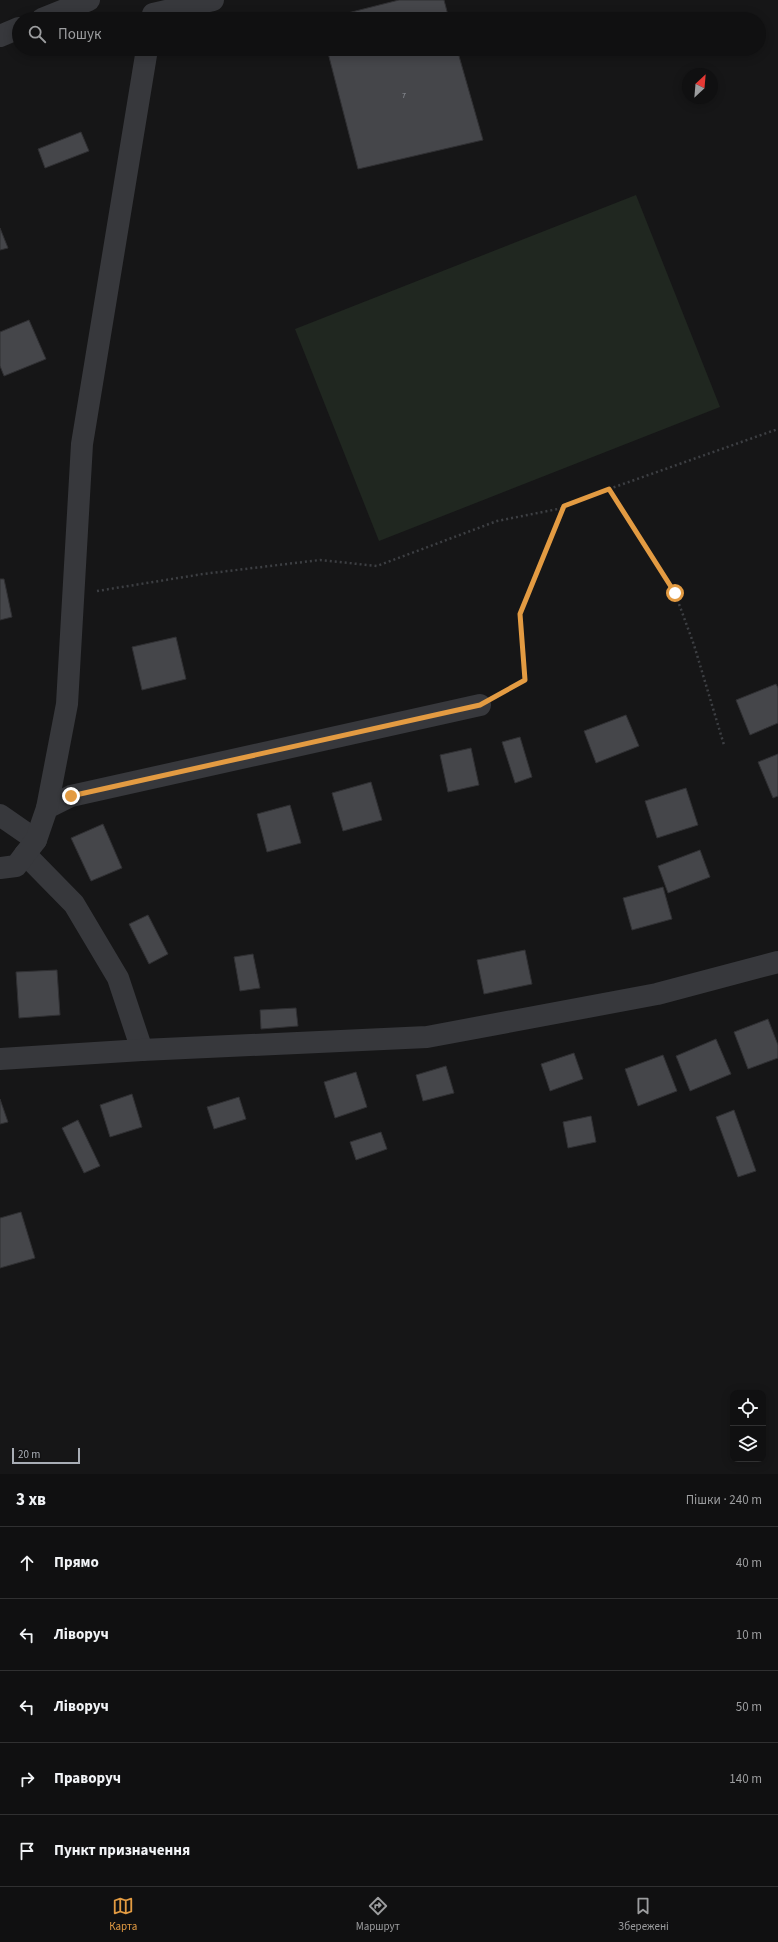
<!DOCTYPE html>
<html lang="uk">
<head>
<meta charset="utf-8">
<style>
  body { margin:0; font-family:"Source Sans 3",sans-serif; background:#1e1e1f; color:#f1f3f6 }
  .controls { position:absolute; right:12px; bottom:12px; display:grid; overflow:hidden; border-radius:8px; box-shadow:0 2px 10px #0003 }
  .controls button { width:36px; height:36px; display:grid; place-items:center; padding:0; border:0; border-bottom:1px solid #303031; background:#101011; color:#f1f3f6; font:20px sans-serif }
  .compass { position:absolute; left:682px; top:68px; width:36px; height:36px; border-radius:50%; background:#101011; box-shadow:0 2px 10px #0003; rotate:26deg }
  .scale { position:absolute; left:12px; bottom:10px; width:68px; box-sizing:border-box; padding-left:4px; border:2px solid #a9aeb6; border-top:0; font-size:11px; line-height:14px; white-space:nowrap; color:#a9aeb6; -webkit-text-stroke:3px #111112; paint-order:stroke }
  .stop { position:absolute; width:12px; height:12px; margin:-9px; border:3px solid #e39b42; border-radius:50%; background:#fff }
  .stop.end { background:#e39b42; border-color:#fff; box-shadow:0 1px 4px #0008 }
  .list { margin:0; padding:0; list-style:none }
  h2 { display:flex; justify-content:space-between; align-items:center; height:52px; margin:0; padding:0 16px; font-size:17px }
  h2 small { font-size:13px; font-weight:400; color:#9c9d9f }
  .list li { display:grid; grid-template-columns:26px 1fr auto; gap:12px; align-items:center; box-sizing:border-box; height:72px; padding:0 16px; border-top:1px solid #303031 }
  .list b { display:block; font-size:15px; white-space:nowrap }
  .list em { font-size:13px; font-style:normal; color:#9c9d9f }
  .icon { flex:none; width:22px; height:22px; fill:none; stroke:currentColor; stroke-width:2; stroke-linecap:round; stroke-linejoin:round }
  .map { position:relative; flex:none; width:778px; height:1474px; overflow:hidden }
  .search { position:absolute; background:#101011; box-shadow:0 2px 10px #0003; left:12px; right:12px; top:12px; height:44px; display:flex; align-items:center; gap:10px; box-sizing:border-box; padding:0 14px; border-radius:22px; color:#9c9d9f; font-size:15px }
  .sheet { height:412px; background:#101011 }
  nav { display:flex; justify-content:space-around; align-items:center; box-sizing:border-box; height:56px; border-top:1px solid #303031; background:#101011; font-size:11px; color:#9c9d9f }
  nav a { display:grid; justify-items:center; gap:2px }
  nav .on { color:#e39b42 }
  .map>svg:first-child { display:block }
  .green { fill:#202720 }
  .building { fill:#45464a; stroke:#303033 }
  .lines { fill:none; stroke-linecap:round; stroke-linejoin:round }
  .path { stroke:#3d3f43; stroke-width:2.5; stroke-dasharray:2 3; stroke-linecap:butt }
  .street { stroke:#37383c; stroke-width:22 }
  .route { stroke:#e39b42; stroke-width:5 }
  .labels { text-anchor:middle; stroke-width:3; stroke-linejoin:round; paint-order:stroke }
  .number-label { font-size:8px; fill:#90949b }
</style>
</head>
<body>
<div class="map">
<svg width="778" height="1474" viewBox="0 0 778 1474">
  <rect width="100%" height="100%" fill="#161617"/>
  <polygon class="green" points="636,195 720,407 379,541 295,329"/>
  <g class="building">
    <polygon points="399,0 444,0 449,19 324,19"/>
    <polygon points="327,49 457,49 483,140 358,169"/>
    <polygon points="81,132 89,151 45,168 38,149"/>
    <polygon points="0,228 8,248 0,250"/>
    <polygon points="29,320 46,359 4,376 0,366 0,332"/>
    <polygon points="0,579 4,579 12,617 0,620"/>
    <polygon points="176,637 186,679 142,690 132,647"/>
    <polygon points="776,684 778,688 778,723 750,735 736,700"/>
    <polygon points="626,715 639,746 596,763 584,731"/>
    <polygon points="520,737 532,777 515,783 502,742"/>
    <polygon points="471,748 479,785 448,792 440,755"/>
    <polygon points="778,754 778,796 773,798 758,762"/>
    <polygon points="371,782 382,820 343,831 332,793"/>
    <polygon points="686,788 698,825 657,838 645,801"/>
    <polygon points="290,805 301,843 267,852 257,814"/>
    <polygon points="103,824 122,868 91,881 71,838"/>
    <polygon points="700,850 710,877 668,893 658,866"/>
    <polygon points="663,887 672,919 632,930 623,898"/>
    <polygon points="148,915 168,954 149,964 129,924"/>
    <polygon points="525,950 532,984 484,994 477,960"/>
    <polygon points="253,954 260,988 240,991 234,957"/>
    <polygon points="57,970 60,1015 19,1018 16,972"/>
    <polygon points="296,1008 298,1026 261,1029 260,1010"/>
    <polygon points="768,1019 778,1045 778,1058 748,1069 734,1032"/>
    <polygon points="716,1039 731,1074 690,1091 676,1056"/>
    <polygon points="574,1053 583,1079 550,1091 541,1064"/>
    <polygon points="663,1055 677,1091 638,1106 625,1069"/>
    <polygon points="446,1066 454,1093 423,1101 416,1075"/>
    <polygon points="356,1072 367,1107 335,1118 324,1082"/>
    <polygon points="132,1094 142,1127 110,1137 100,1105"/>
    <polygon points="239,1097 246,1119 214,1129 207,1107"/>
    <polygon points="0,1099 8,1122 0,1124"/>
    <polygon points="734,1110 756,1171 738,1177 716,1117"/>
    <polygon points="591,1116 596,1142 568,1148 563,1122"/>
    <polygon points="78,1120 100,1166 84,1173 62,1128"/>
    <polygon points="381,1132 387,1149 356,1160 350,1142"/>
    <polygon points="21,1212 35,1258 0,1268 0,1218"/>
  </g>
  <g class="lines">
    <g class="path">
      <polyline points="609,489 675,593 694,645 724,745"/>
      <polyline points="97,591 203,574 320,560 377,566 497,521 563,508"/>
      <polyline points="500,694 525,680 520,614 564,505 778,429"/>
    </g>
    <g class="street">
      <polyline points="153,14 213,0"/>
      <polyline points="42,19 89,0"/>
      <polyline points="0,36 19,28"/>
      <polyline points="47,808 71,796 480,705"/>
      <polyline points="0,815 36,840"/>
      <polyline points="25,854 74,904 118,978 142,1050"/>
      <polyline points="0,868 16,866 36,840 47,808 67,704 82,444 147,49"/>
      <polyline points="0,1059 142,1050 427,1037 657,994 778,962"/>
    </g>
  </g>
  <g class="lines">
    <polyline class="route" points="71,796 480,705 525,680 520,614 564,506 609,489 675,593"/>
  </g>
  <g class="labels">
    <g class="number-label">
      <text x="404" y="98">7</text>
    </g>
  </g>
</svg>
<div class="controls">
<button><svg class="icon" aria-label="locate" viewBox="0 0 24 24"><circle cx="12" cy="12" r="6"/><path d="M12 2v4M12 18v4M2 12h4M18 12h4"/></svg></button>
<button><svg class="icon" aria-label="layers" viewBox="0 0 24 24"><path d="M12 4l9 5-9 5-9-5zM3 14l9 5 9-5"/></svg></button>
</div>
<svg class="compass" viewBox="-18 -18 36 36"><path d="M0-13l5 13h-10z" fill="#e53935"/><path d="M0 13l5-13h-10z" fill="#9c9d9f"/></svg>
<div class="scale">20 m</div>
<div class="stop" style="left:675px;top:593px"></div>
<div class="stop end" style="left:71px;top:796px"></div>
<div class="search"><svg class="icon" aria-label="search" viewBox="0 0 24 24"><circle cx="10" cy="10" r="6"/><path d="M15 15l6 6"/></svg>Пошук</div>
</div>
<section class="sheet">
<h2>3 хв<small>Пішки · 240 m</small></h2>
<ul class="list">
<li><svg class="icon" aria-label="ahead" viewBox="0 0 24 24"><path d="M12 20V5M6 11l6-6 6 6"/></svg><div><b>Прямо</b></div><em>40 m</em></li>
<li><svg class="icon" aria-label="left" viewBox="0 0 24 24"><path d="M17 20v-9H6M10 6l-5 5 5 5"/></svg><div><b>Ліворуч</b></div><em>10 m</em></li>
<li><svg class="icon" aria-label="left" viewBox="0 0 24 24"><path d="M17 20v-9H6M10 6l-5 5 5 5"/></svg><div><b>Ліворуч</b></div><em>50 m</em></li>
<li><svg class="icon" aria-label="right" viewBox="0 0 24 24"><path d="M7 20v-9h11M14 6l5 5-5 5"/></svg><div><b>Праворуч</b></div><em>140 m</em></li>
<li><svg class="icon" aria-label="arrive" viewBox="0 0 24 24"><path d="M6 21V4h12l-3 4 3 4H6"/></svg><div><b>Пункт призначення</b></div></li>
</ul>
</section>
<nav>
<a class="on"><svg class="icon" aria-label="map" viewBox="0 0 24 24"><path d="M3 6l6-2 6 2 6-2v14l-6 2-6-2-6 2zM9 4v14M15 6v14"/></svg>Карта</a>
<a><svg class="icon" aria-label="directions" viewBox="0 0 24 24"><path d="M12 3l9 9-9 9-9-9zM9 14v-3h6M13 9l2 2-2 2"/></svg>Маршрут</a>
<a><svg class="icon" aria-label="saved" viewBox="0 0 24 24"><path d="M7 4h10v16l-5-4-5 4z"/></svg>Збережені</a>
</nav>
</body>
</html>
